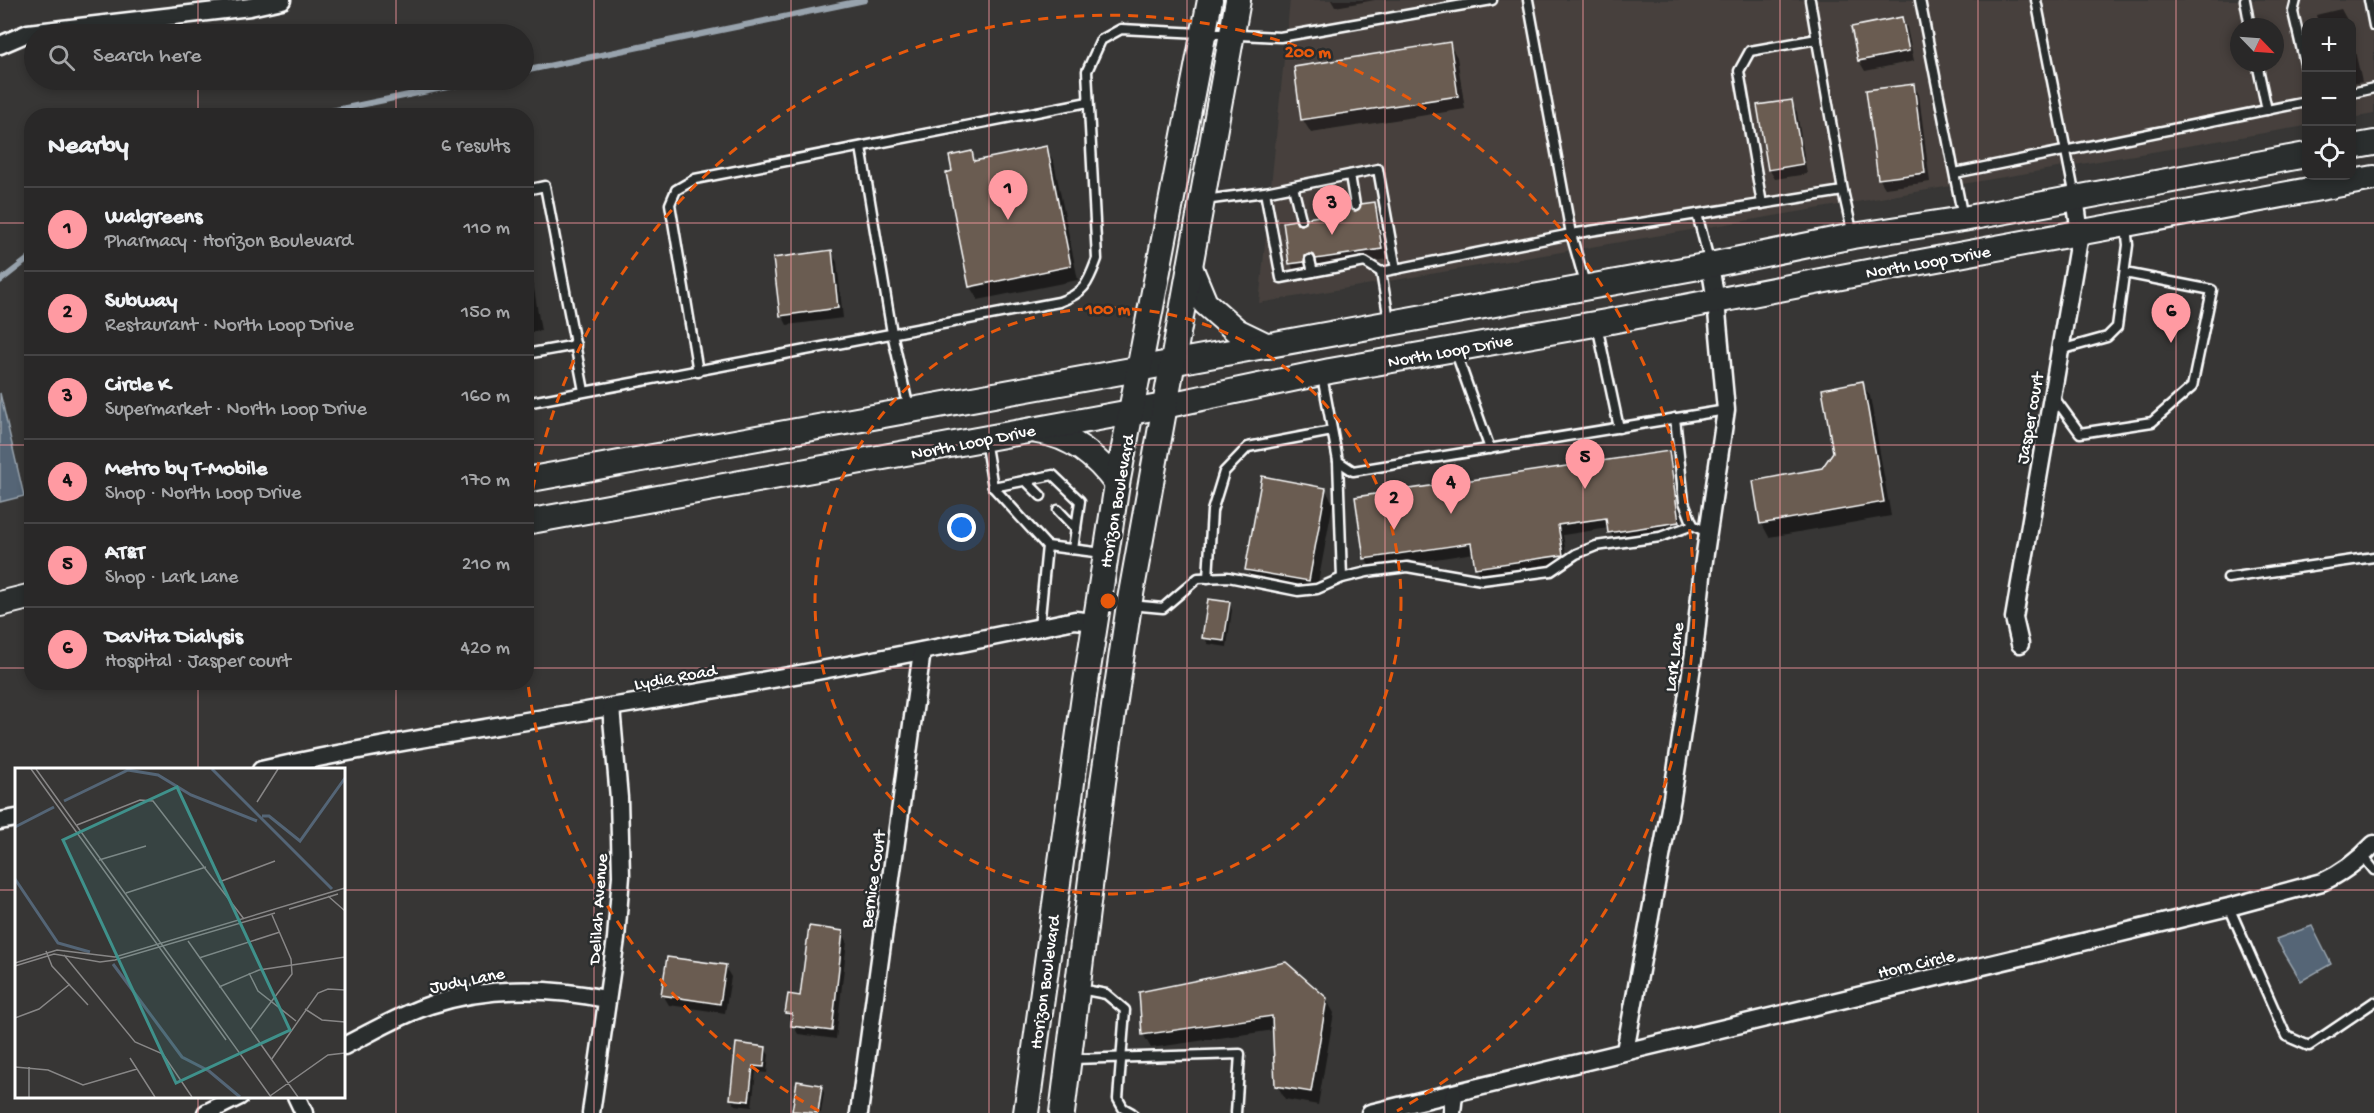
<!DOCTYPE html>
<html lang="en">
<head>
<meta charset="utf-8">
<style>
  body { margin:0; font-family:"Gochi Hand",sans-serif; background:#313030; color:#f1f3f6 }
  .controls { position:absolute; right:18px; top:18px; display:grid; overflow:hidden; border-radius:12px; box-shadow:0 3px 9px #0003 }
  .controls button { width:54px; height:54px; display:grid; place-items:center; padding:0; border:0; border-bottom:2px solid #454445; background:#292828; color:#f1f3f6; font:30px sans-serif }
  .compass { position:absolute; left:2230px; top:18px; width:54px; height:54px; border-radius:50%; background:#292828; box-shadow:0 3px 9px #0003; rotate:115deg }
  .you { position:absolute; left:962px; top:528px; width:21px; height:21px; margin:-15px; border:4px solid #fff; border-radius:50%; background:#1a73e8; box-shadow:0 0 0 9px #1a73e833 }
  .badge { display:grid; place-items:center; width:39px; height:39px; border-radius:50%; background:#ff9aa2; color:#111; font-size:20px; font-weight:700 }
  .pin { position:absolute; translate:-50% -50px; filter:drop-shadow(0 2px 3px #0008) }
  .pin::after { content:''; position:absolute; top:32px; width:21px; height:18px; background:inherit; clip-path:polygon(0 0,100% 0,50% 100%) }
  .list { margin:0; padding:0; list-style:none }
  h2 { display:flex; justify-content:space-between; align-items:center; height:78px; margin:0; padding:0 24px; font-size:26px }
  h2 small { font-size:20px; font-weight:400; color:#a5a6a8 }
  .list li { display:grid; grid-template-columns:39px 1fr auto; gap:18px; align-items:center; box-sizing:border-box; height:84px; padding:0 24px; border-top:2px solid #454445 }
  .list b { display:block; font-size:22px; white-space:nowrap }
  .list p { margin:0; font-size:20px; white-space:nowrap; color:#a5a6a8 }
  .list em { font-size:20px; font-style:normal; color:#a5a6a8 }
  .icon { flex:none; width:33px; height:33px; fill:none; stroke:currentColor; stroke-width:2; stroke-linecap:round; stroke-linejoin:round }
  .map { position:relative; flex:none; width:2374px; height:1113px; overflow:hidden }
  .search { position:absolute; background:#292828; box-shadow:0 3px 9px #0003; left:24px; top:24px; width:510px; height:66px; display:flex; align-items:center; gap:15px; box-sizing:border-box; padding:0 21px; border-radius:33px; color:#a5a6a8; font-size:22px }
  .panel { position:absolute; background:#292828; box-shadow:0 3px 9px #0003; left:24px; top:108px; width:510px; height:582px; border-radius:24px }
  .map>svg:first-child { display:block }
  .built { fill:#46413d; fill-rule:evenodd }
  .water { fill:#546576; stroke:#98a3ad; stroke-width:1.5 }
  .shadow { fill:#0007 }
  .lines { fill:none; stroke-linecap:round; stroke-linejoin:round }
  .stream { stroke:#98a3ad; stroke-width:6 }
  .building { fill:#6a5c51; stroke:#fff; stroke-width:1.5 }
  .lane-casing { stroke:#fff; stroke-width:13 }
  .street-casing { stroke:#fff; stroke-width:21 }
  .secondary-casing { stroke:#fff; stroke-width:28 }
  .lane { stroke:#2a2d2e; stroke-width:8 }
  .street { stroke:#2a2d2e; stroke-width:16 }
  .secondary { stroke:#2a2d2e; stroke-width:24 }
  .grid { fill:none; stroke:#ff9aa2; stroke-width:1.5; stroke-opacity:0.55 }
  .ring { fill:none; stroke:#e8590c; stroke-width:3; stroke-dasharray:10 8 }
  .labels { text-anchor:middle; stroke-width:5; stroke-linejoin:round; paint-order:stroke }
  .street-label { font-size:18px; fill:#fff; stroke:#2a2d2e }
  .inset-river { fill:none; stroke:#546576; stroke-width:3 }
  .inset-road { fill:none; stroke:#878686; stroke-width:1.5 }
  .view { fill:#3f918b; fill-opacity:0.15; stroke:#3f918b; stroke-width:3 }
  .inset-edge { fill:none; stroke:#fff; stroke-width:3 }
  .centre { fill:#e8590c; stroke:#2a2d2e; stroke-width:3 }
  .ring-label { font-size:18px; text-anchor:middle; font-weight:bold; fill:#e8590c; stroke:#2a2d2e; stroke-width:5; stroke-linejoin:round; paint-order:stroke }
</style>
</head>
<body>
<div class="map">
<svg width="2374" height="1113" viewBox="0 0 2374 1113">
  <rect width="100%" height="100%" fill="#373635"/>
  <filter id="ink" filterUnits="userSpaceOnUse"><feTurbulence type="fractalNoise" baseFrequency=".0167" numOctaves="2"/><feDisplacementMap in="SourceGraphic" scale="12" xChannelSelector="R" yChannelSelector="G"/><feConvolveMatrix kernelMatrix="1 2 1 2 8 2 1 2 1" color-interpolation-filters="sRGB"/></filter>
  <g filter="url(#ink)">
    <path class="built" d="M 1290,0 L 2374,0 L 2374,114 L 2352,118 L 2352,22 L 2306,22 L 2306,126 L 1259,303 ZM 2239,27 L 2275,27 L 2275,63 L 2239,63 Z"/>
    <g class="water">
      <polygon points="0,393 24,496 0,502"/>
      <polygon points="2312,926 2331,964 2301,981 2276,939"/>
    </g>
    <g class="shadow">
      <polygon points="1331,0 1375,0 1335,7"/>
      <polygon points="2341,9 2348,22 2318,22 2316,15"/>
      <polygon points="1902,18 1907,28 1914,61 1865,71 1859,61 1853,28"/>
      <polygon points="2352,38 2362,82 2352,84"/>
      <polygon points="1449,44 1457,57 1465,109 1311,133 1303,120"/>
      <polygon points="1914,85 1919,95 1930,182 1885,188 1879,178"/>
      <polygon points="1791,102 1797,112 1807,174 1775,179 1769,169"/>
      <polygon points="1046,148 1054,162 1078,280 978,300 970,287 947,174 954,173 971,153 977,162"/>
      <polygon points="1374,204 1380,214 1387,259 1324,269 1321,265 1315,263 1310,266 1309,271 1296,274 1291,264 1296,225 1302,227 1355,213"/>
      <polygon points="526,240 541,331 526,333"/>
      <polygon points="831,252 837,262 843,318 787,325 782,315"/>
      <polygon points="1862,383 1870,396 1891,516 1769,537 1762,524 1755,482 1823,470 1834,452"/>
      <polygon points="1668,453 1674,463 1684,532 1615,542 1609,528 1563,535 1568,565 1482,577 1476,567 1474,553 1371,569 1365,558"/>
      <polygon points="1325,489 1333,503 1316,594 1254,583 1247,569"/>
      <polygon points="1229,604 1232,610 1227,647 1208,644 1204,637"/>
      <polygon points="842,932 847,941 836,1039 798,1034 793,1025 793,1022 786,1013 802,998"/>
      <polygon points="725,967 731,977 725,1013 669,1005 663,995"/>
      <polygon points="1326,999 1334,1013 1318,1105 1285,1099 1277,1085 1274,1030 1151,1048 1143,1034"/>
      <polygon points="737,1045 765,1048 769,1055 767,1073 756,1072 752,1107 735,1105 731,1099"/>
      <polygon points="821,1086 824,1093 821,1113 795,1113 794,1111"/>
    </g>
    <g class="lines">
      <g class="stream">
        <polyline points="524,71 865,0"/>
        <polyline points="307,116 481,80"/>
        <polyline points="0,281 32,256"/>
      </g>
    </g>
    <g class="building">
      <polygon points="1902,17 1909,51 1858,61 1851,27"/>
      <polygon points="1450,42 1458,96 1301,120 1294,67"/>
      <polygon points="1914,84 1925,173 1878,179 1866,90"/>
      <polygon points="1792,100 1803,164 1768,170 1757,105"/>
      <polygon points="1047,146 1071,266 969,287 946,173 952,171 949,156 972,151 974,161"/>
      <polygon points="1375,202 1382,249 1316,259 1314,255 1309,254 1305,256 1304,262 1289,264 1283,222 1295,220 1297,224 1302,225 1306,223 1307,218 1320,216 1319,211 1349,206 1355,211 1359,209 1361,204"/>
      <polygon points="832,250 838,308 780,316 773,258"/>
      <polygon points="1863,381 1884,502 1760,524 1753,481 1822,468 1833,452 1822,389"/>
      <polygon points="1669,451 1679,522 1608,533 1606,518 1558,525 1563,555 1475,568 1471,543 1364,559 1355,497"/>
      <polygon points="1262,476 1326,488 1309,581 1245,570"/>
      <polygon points="1208,599 1230,602 1224,641 1202,638"/>
      <polygon points="809,926 843,931 832,1031 791,1026 792,1014 785,1013 788,994 800,996"/>
      <polygon points="667,957 726,965 720,1004 661,995"/>
      <polygon points="1286,962 1327,998 1311,1092 1275,1086 1272,1016 1142,1035 1139,992"/>
      <polygon points="736,1043 766,1047 764,1067 753,1066 749,1101 730,1099"/>
      <polygon points="797,1081 822,1085 818,1113 792,1111"/>
    </g>
    <g class="lines">
      <g class="lane-casing">
        <g id="lane">
          <polyline points="1528,0 1571,234 1586,287"/>
          <polyline points="1810,0 1843,191"/>
          <polyline points="1920,0 1963,218"/>
          <polyline points="2036,0 2075,197"/>
          <polyline points="2245,0 2250,27"/>
          <polyline points="2296,0 2293,12 2306,68"/>
          <polyline points="2369,0 2374,26"/>
          <polyline points="2257,63 2267,110"/>
          <polyline points="2352,93 2374,88"/>
          <polyline points="861,147 892,333 909,409"/>
          <polyline points="1955,173 2306,102"/>
          <polyline points="1350,175 1355,205"/>
          <polyline points="1293,187 1301,219"/>
          <polyline points="526,190 545,186 584,391"/>
          <polyline points="1265,192 1281,278 1365,262 1381,272"/>
          <polyline points="1204,200 1265,192 1378,169 1396,269"/>
          <polyline points="1762,204 1739,71 1750,51 1817,39"/>
          <polyline points="1697,214 1710,264"/>
          <polyline points="1310,260 1313,272"/>
          <polyline points="1389,320 1381,272 1571,234 1843,191 1853,235"/>
          <polyline points="1597,325 1619,428"/>
          <polyline points="1455,350 1490,449"/>
          <polyline points="2060,350 2107,337 2117,327 2128,245 2126,227"/>
          <polyline points="526,354 576,345"/>
          <polyline points="698,372 670,204 676,190 695,179 1088,102"/>
          <polyline points="1322,376 1338,461 1353,471 1726,410"/>
          <polyline points="2053,396 2080,433 2152,422 2192,387 2212,290 2125,273"/>
          <path d="M 526,403 L 1059,302 C 1085,293 1088,283 1097,259 L 1087,71 L 1101,40 L 1121,29 L 1280,37 L 1492,0"/>
          <polyline points="1675,418 1684,502 1693,525 1708,533"/>
          <polyline points="985,440 993,487 1047,546 1039,627"/>
          <polyline points="1338,461 1342,578"/>
          <polyline points="1025,480 1041,496"/>
          <polyline points="993,487 1053,475 1080,501 1073,549"/>
          <polyline points="1058,510 1076,529"/>
          <polyline points="1047,546 1103,553"/>
          <polyline points="1208,578 1212,511 1224,472 1248,447 1332,431"/>
          <polyline points="2228,578 2374,557"/>
          <polyline points="1130,605 1163,608 1198,578 1228,577 1298,591 1317,589 1342,578 1367,572 1407,567 1482,580 1551,571 1576,554 1596,546 1660,537 1693,525"/>
          <polyline points="2363,856 2374,870"/>
          <polyline points="2229,907 2286,1036 2309,1046 2374,1002"/>
          <polyline points="1080,989 1106,994 1125,1010 1118,1099 1123,1108 1132,1113"/>
          <polyline points="1072,1059 1240,1054 1236,1113"/>
        </g>
      </g>
      <g class="street-casing">
        <g id="street">
          <polyline points="0,45 28,33 250,7 282,0"/>
          <polyline points="2020,644 2014,618 2080,234 2075,197"/>
          <path d="M 261,770 C 377,744 494,727 610,707 C 765,682 920,652 1075,620 L 1095,622"/>
          <polyline points="0,821 16,818"/>
          <path d="M 344,1046 C 372,1032 400,1015 430,1005 C 489,986 547,987 606,999"/>
          <polyline points="1625,1051 1672,798 1694,653 1703,567 1726,410 1716,301 1710,265"/>
          <polyline points="296,1096 304,1113"/>
          <polyline points="206,1113 240,1096"/>
          <polyline points="591,1113 616,939 621,876 619,798 611,707"/>
          <polyline points="859,1113 922,651"/>
          <path d="M 1370,1113 L 2229,907 L 2322,882 C 2343,873 2358,861 2374,844"/>
          <polyline points="1452,1113 1454,1094"/>
        </g>
      </g>
      <g class="secondary-casing">
        <g id="secondary">
          <polyline points="2352,147 2374,143"/>
          <polyline points="1190,267 1205,303 1237,331 1268,346"/>
          <path d="M 1037,431 C 1072,436 1096,456 1117,484"/>
          <polyline points="526,480 1710,265 1853,236 1963,219 2306,155"/>
          <polyline points="526,522 1164,406 1330,371 1606,322 1883,269 2374,178"/>
          <polyline points="0,604 32,596"/>
          <polyline points="1026,1113 1086,682 1117,484 1210,0"/>
          <polyline points="1062,1113 1103,782 1129,605 1238,0"/>
        </g>
      </g>
      <use href="#lane" class="lane"/>
      <use href="#street" class="street"/>
      <use href="#secondary" class="secondary"/>
    </g>
  </g>
  <path class="grid" d="M 198,0 L 198,34M 396,0 L 396,34M 594,0 L 594,1113M 791,0 L 791,1113M 989,0 L 989,1113M 1187,0 L 1187,1113M 1385,0 L 1385,1113M 1583,0 L 1583,1113M 1780,0 L 1780,1113M 1978,0 L 1978,1113M 2176,0 L 2176,1113M 198,80 L 198,116M 396,80 L 396,116M 0,223 L 32,223M 526,223 L 2374,223M 0,445 L 32,445M 526,445 L 2374,445M 0,668 L 32,668M 526,668 L 2374,668M 198,682 L 198,770M 396,682 L 396,1113M 0,890 L 16,890M 344,890 L 2374,890M 198,1096 L 198,1113"/>
  <g class="ring">
    <circle cx="1108" cy="601" r="293"/>
    <path d="M819 1111A586 586 0 0 1 527 677M527 525A586 586 0 1 1 1397 1111"/>
  </g>
  <g class="labels">
    <g class="street-label">
      <text transform="translate(1928 261) rotate(-10)" y="6">North Loop Drive</text>
      <text transform="translate(1450 350) rotate(-10)" y="6">North Loop Drive</text>
      <text transform="translate(2029 418) rotate(-80)" y="6">Jasper court</text>
      <text transform="translate(973 441) rotate(-11)" y="6">North Loop Drive</text>
      <text transform="translate(1116 501) rotate(-80)" y="6">Horizon Boulevard</text>
      <text transform="translate(1673 657) rotate(-83)" y="6">Lark Lane</text>
      <text transform="translate(675 676) rotate(-10)" y="6">Lydia Road</text>
      <text transform="translate(872 879) rotate(-82)" y="6">Bernice Court</text>
      <text transform="translate(597 909) rotate(-86)" y="6">Delilah Avenue</text>
      <text transform="translate(1916 963) rotate(-13)" y="6">Horn Circle</text>
      <text transform="translate(467 979) rotate(-11)" y="6">Judy Lane</text>
      <text transform="translate(1044 982) rotate(-82)" y="6">Horizon Boulevard</text>
    </g>
  </g>
  <g transform="translate(15 768)">
    <rect width="330" height="330" fill="#373635"/>
    <path class="inset-river" d="M 197,1 L 317,121M 49,33 L 113,2 L 143,7 L 176,27 L 242,53M 247,48 L 254,48 L 285,73 L 330,10M 0,59 L 39,39M 0,111 L 43,175 L 75,184M 98,196 L 167,289 L 194,303 L 225,329"/>
    <path class="inset-road" d="M 16,1 L 211,272M 21,1 L 256,329M 242,34 L 263,1M 62,57 L 125,32 L 138,33 L 229,151M 84,92 L 131,78M 204,114 L 260,93M 111,125 L 191,99M 313,128 L 330,143M 274,141 L 323,126M 173,173 L 283,329M 31,183 L 37,198 L 73,237M 49,187 L 120,274 L 148,286 L 177,329M 184,190 L 265,164M 0,195 L 42,182 L 100,189 L 330,120M 0,198 L 39,186 L 85,194 L 100,192 L 260,145M 234,205 L 243,223 L 281,253M 204,219 L 244,202 L 330,189M 290,241 L 307,252 L 330,254M 0,250 L 24,241 L 55,216M 235,262 L 277,206 L 276,191 L 257,147M 115,290 L 140,329M 256,292 L 303,225 L 313,221 L 330,222M 0,299 L 33,302 L 68,317 L 122,301M 14,299 L 14,329M 255,328 L 313,287 L 330,285"/>
    <path class="view" d="M 162,19 L 275,262 L 161,315 L 48,72 Z"/>
    <rect width="330" height="330" class="inset-edge"/>
  </g>
  <circle cx="1108" cy="601" r="9" class="centre"/>
  <g class="ring-label">
    <text x="1308" y="57">200 m</text>
    <text x="1108" y="314">100 m</text>
  </g>
</svg>
<div class="controls">
<button>+</button>
<button>−</button>
<button><svg class="icon" aria-label="locate" viewBox="0 0 24 24"><circle cx="12" cy="12" r="6"/><path d="M12 2v4M12 18v4M2 12h4M18 12h4"/></svg></button>
</div>
<svg class="compass" viewBox="-18 -18 36 36"><path d="M0-13l5 13h-10z" fill="#e53935"/><path d="M0 13l5-13h-10z" fill="#a5a6a8"/></svg>
<div class="you"></div>
<div class="pin badge" style="left:1008px;top:220px">1</div>
<div class="pin badge" style="left:1394px;top:530px">2</div>
<div class="pin badge" style="left:1332px;top:235px">3</div>
<div class="pin badge" style="left:1451px;top:514px">4</div>
<div class="pin badge" style="left:1585px;top:489px">5</div>
<div class="pin badge" style="left:2171px;top:343px">6</div>
<div class="search"><svg class="icon" aria-label="search" viewBox="0 0 24 24"><circle cx="10" cy="10" r="6"/><path d="M15 15l6 6"/></svg>Search here</div>
<section class="panel">
<h2>Nearby<small>6 results</small></h2>
<ul class="list">
<li><span class="badge">1</span><div><b>Walgreens</b><p>Pharmacy · Horizon Boulevard</p></div><em>110 m</em></li>
<li><span class="badge">2</span><div><b>Subway</b><p>Restaurant · North Loop Drive</p></div><em>150 m</em></li>
<li><span class="badge">3</span><div><b>Circle K</b><p>Supermarket · North Loop Drive</p></div><em>160 m</em></li>
<li><span class="badge">4</span><div><b>Metro by T-Mobile</b><p>Shop · North Loop Drive</p></div><em>170 m</em></li>
<li><span class="badge">5</span><div><b>AT&amp;T</b><p>Shop · Lark Lane</p></div><em>210 m</em></li>
<li><span class="badge">6</span><div><b>DaVita Dialysis</b><p>Hospital · Jasper court</p></div><em>420 m</em></li>
</ul>
</section>
</div>
</body>
</html>
